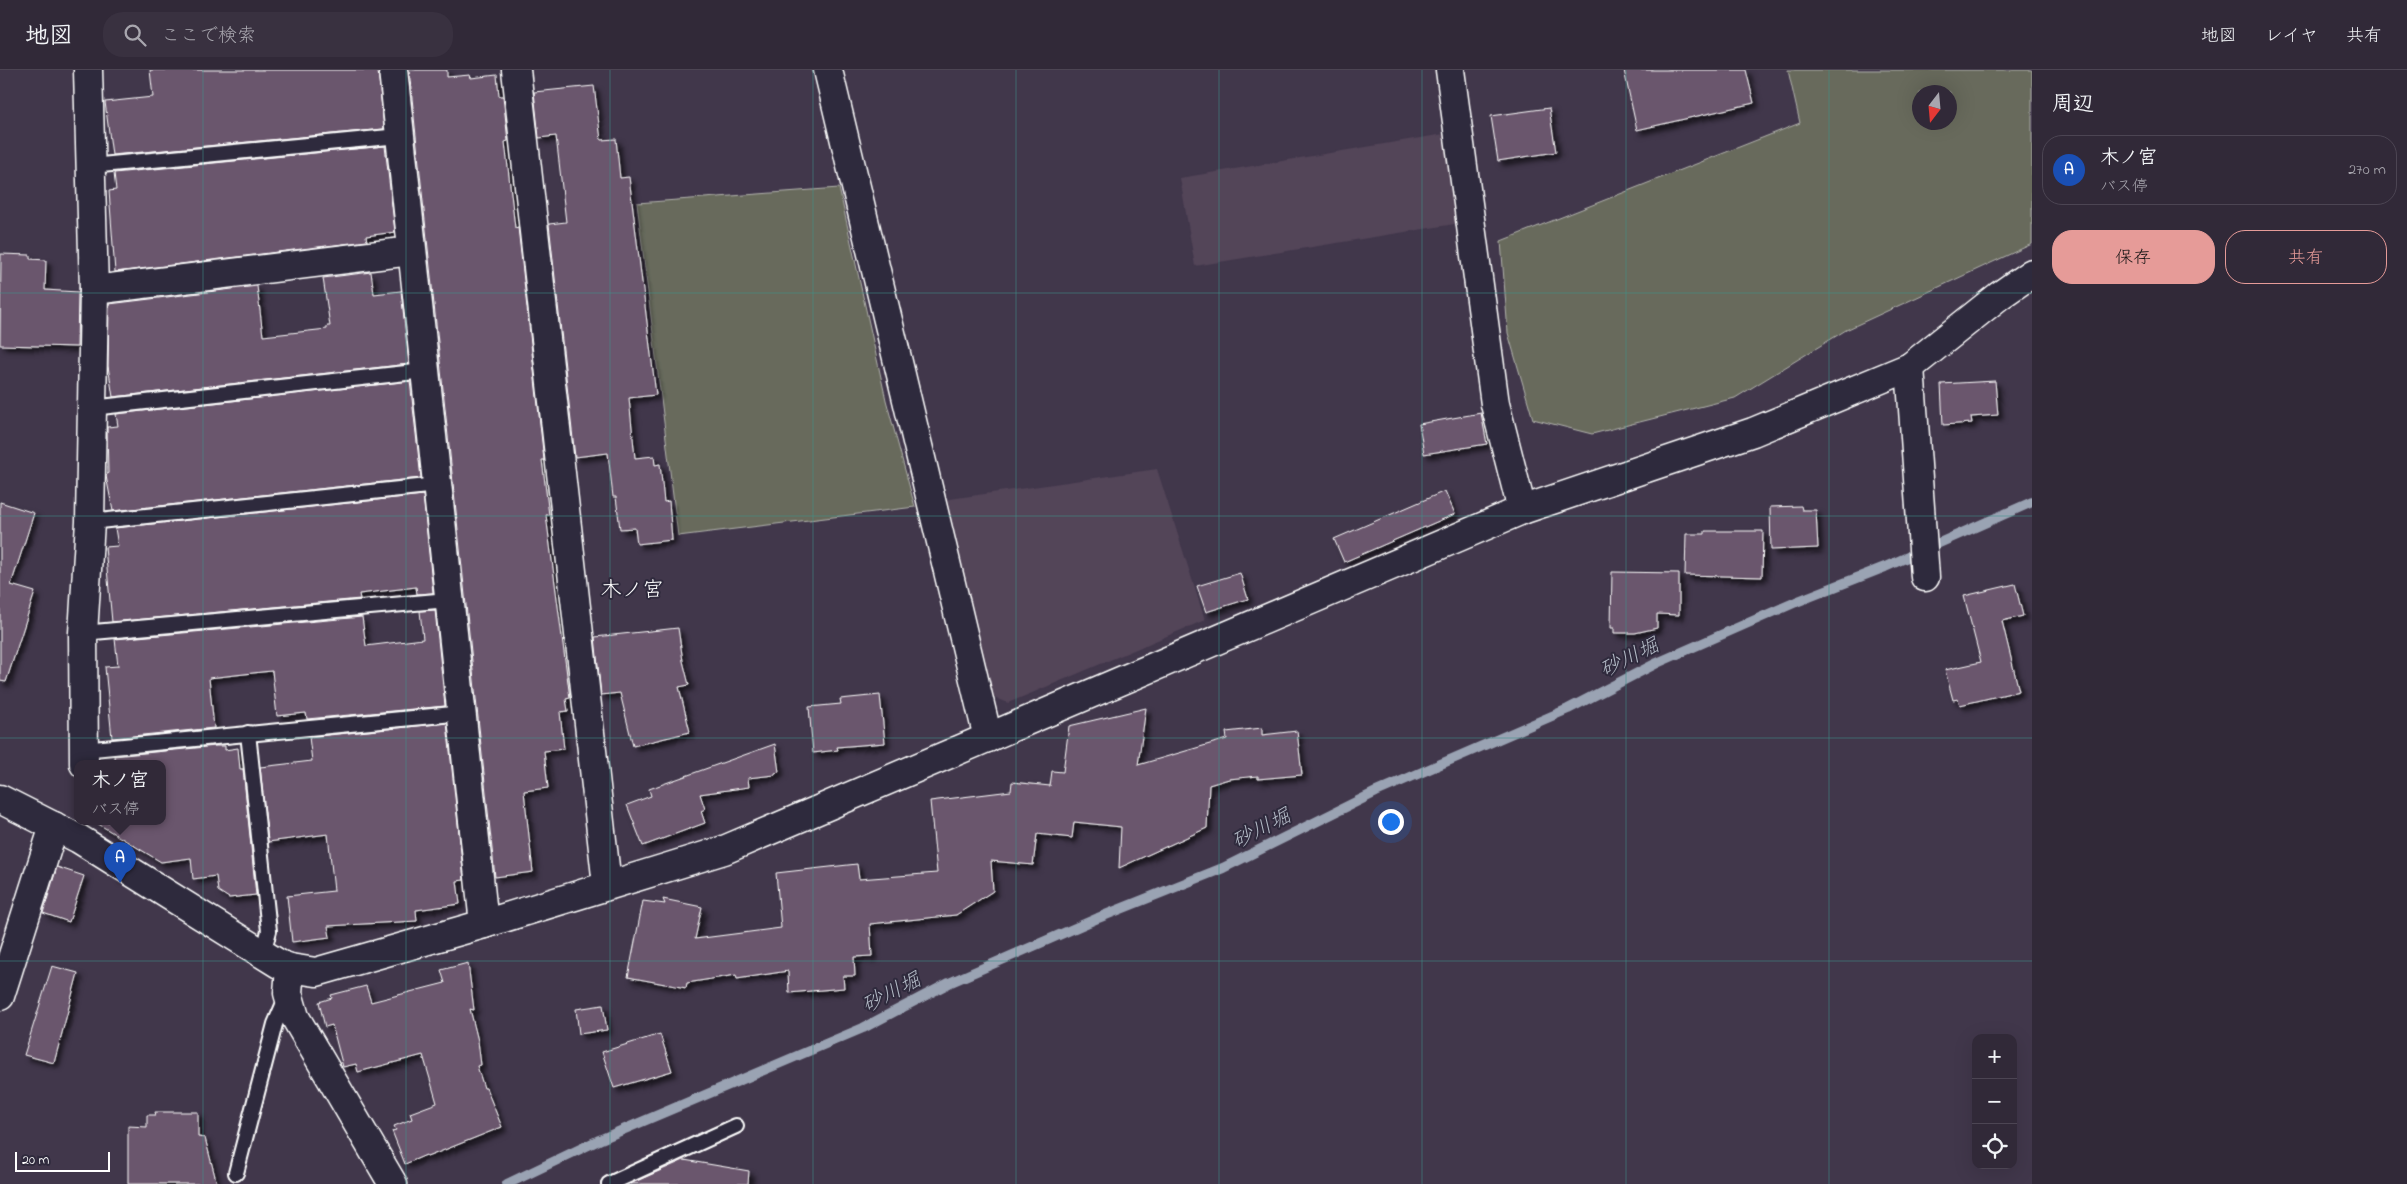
<!DOCTYPE html>
<html lang="ja">
<head>
<meta charset="utf-8">
<style>
  body { margin:0; font-family:"Indie Flower","Klee One",sans-serif; background:#393140; color:#f1f3f6 }
  .controls { position:absolute; right:15px; bottom:15px; display:grid; overflow:hidden; border-radius:10px; box-shadow:0 5px 20px #0002 }
  .controls button { width:45px; height:45px; display:grid; place-items:center; padding:0; border:0; border-bottom:1px solid #4c4553; background:#312938; color:#f1f3f6; font:25px sans-serif }
  .compass { position:absolute; left:1912px; top:15px; width:45px; height:45px; border-radius:50%; background:#312938; box-shadow:0 5px 20px #0002; rotate:196deg }
  .scale { position:absolute; left:15px; bottom:12px; width:95px; box-sizing:border-box; padding-left:5px; border:2px solid #fff; border-top:0; font-size:14px; line-height:18px; white-space:nowrap; color:#fff; -webkit-text-stroke:4px #2f2a3d; paint-order:stroke }
  .you { position:absolute; left:1390px; top:751px; width:18px; height:18px; margin:-12px; border:4px solid #fff; border-radius:50%; background:#1a73e8; box-shadow:0 0 0 8px #1a73e833 }
  .badge { display:grid; place-items:center; width:32px; height:32px; border-radius:50%; background:#e69b98; color:#fff; font-size:16px; font-weight:700 }
  .pin { position:absolute; translate:-50% -41px; filter:drop-shadow(0 1px 2px #0008) }
  .pin::after { content:''; position:absolute; top:26px; width:18px; height:15px; background:inherit; clip-path:polygon(0 0,100% 0,50% 100%) }
  .popup { position:absolute; left:74px; top:690px; width:92px; height:65px; box-sizing:border-box; display:grid; place-content:center; border-radius:10px; background:#312938; filter:drop-shadow(0 1px 4px #0005); font-size:16px; white-space:nowrap; color:#a8a6ae }
  .popup b { font-size:19px; color:#f1f3f6 }
  .popup::after { content:''; position:absolute; left:50%; top:100%; margin-left:-10px; border:10px solid transparent; border-top-color:#312938 }
  .list { margin:0; padding:0; list-style:none }
  h2 { display:flex; justify-content:space-between; align-items:center; height:65px; margin:0; padding:0 20px; font-size:21px }
  h2 small { font-size:16px; font-weight:400; color:#a8a6ae }
  .list li { display:grid; grid-template-columns:32px 1fr auto; gap:15px; align-items:center; box-sizing:border-box; height:70px; margin:0 10px 10px; padding:0 10px; border:1px solid #4c4553; border-radius:20px }
  .list b { display:block; font-size:19px; white-space:nowrap }
  .list p { margin:0; font-size:16px; white-space:nowrap; color:#a8a6ae }
  .list em { font-size:16px; font-style:normal; color:#a8a6ae }
  .actions { display:flex; gap:10px; padding:15px 20px }
  .actions a { flex:1; padding:11px 0; border:1px solid #e69b98; border-radius:20px; text-align:center; font-size:18px; color:#e69b98 }
  .actions .main { background:#e69b98; color:#111 }
  .icon { flex:none; width:28px; height:28px; fill:none; stroke:currentColor; stroke-width:2; stroke-linecap:round; stroke-linejoin:round }
  .map { position:relative; flex:none; width:2032px; height:1114px; overflow:hidden }
  header { display:flex; align-items:center; gap:30px; box-sizing:border-box; height:70px; padding:0 25px; background:#312938; border-bottom:1px solid #4c4553 }
  header strong { font-size:24px }
  nav { display:flex; gap:28px; margin-inline-start:auto; font-size:18px }
  .search { width:350px; height:45px; background:#393140; display:flex; align-items:center; gap:12px; box-sizing:border-box; padding:0 18px; border-radius:20px; color:#a8a6ae; font-size:19px }
  main { display:flex }
  aside { flex:1; background:#312938 }
  .map>svg:first-child { display:block }
  .built { fill:#524458 }
  .green { fill:#676a5c; stroke:#b3b4ae; fill-rule:evenodd }
  .lines { fill:none; stroke-linecap:round; stroke-linejoin:round }
  .stream { stroke:#9aa3b3; stroke-width:10 }
  .building { fill:#6b566d; stroke:#fff; filter:url(#shadow) }
  .service-casing { stroke:#fff; stroke-width:18 }
  .minor-casing { stroke:#fff; stroke-width:31 }
  .tertiary-casing { stroke:#fff; stroke-width:31 }
  .service { stroke:#2f2a3d; stroke-width:14 }
  .minor { stroke:#2f2a3d; stroke-width:28 }
  .tertiary { stroke:#2f2a3d; stroke-width:28 }
  .grid { fill:none; stroke:#3f918b; stroke-width:1; stroke-opacity:0.55 }
  .labels { text-anchor:middle; stroke-width:4; stroke-linejoin:round; paint-order:stroke }
  .neighbourhood-label { font-size:21px; fill:#fff; stroke:#2f2a3d }
  .water-label { font-size:21px; font-style:italic; fill:#b3bac6; stroke:#2f2a3d }
</style>
</head>
<body>
<header>
<strong>地図</strong>
<div class="search"><svg class="icon" aria-label="search" viewBox="0 0 24 24"><circle cx="10" cy="10" r="6"/><path d="M15 15l6 6"/></svg>ここで検索</div>
<nav><a>地図</a><a>レイヤ</a><a>共有</a></nav>
</header>
<main>
<div class="map">
<svg width="2032" height="1114" viewBox="0 0 2032 1114">
  <defs>
    <filter id="shadow"><feDropShadow dx="4.5" dy="4.5" stdDeviation="2.5" flood-color="#0009"/></filter>
  </defs>
  <rect width="100%" height="100%" fill="#41374b"/>
  <filter id="ink" filterUnits="userSpaceOnUse"><feTurbulence type="fractalNoise" baseFrequency=".02" numOctaves="2"/><feDisplacementMap in="SourceGraphic" scale="10" xChannelSelector="R" yChannelSelector="G"/><feConvolveMatrix kernelMatrix="1 2 1 2 8 2 1 2 1" color-interpolation-filters="sRGB"/></filter>
  <g filter="url(#ink)">
    <g class="built">
      <polygon points="1450,63 1461,153 1195,196 1180,108"/>
      <polygon points="1157,399 1205,550 1008,633 987,624 943,430"/>
    </g>
    <g class="green">
      <path d="M 1788,0 L 2032,0 L 2032,174 L 1846,260 L 1735,328 L 1592,364 L 1533,349 L 1508,263 L 1501,171 L 1800,53 ZM 1920,22 L 1950,22 L 1950,52 L 1920,52 Z"/>
      <polygon points="839,118 886,330 915,437 678,466 637,133"/>
    </g>
    <g class="lines">
      <polyline class="stream" points="507,1114 599,1070 863,958 949,913 1098,848 1223,798 1376,722 1568,639 1657,593 1796,532 1885,497 2032,432"/>
    </g>
    <g class="building">
      <polygon points="150,0 378,0 384,59 112,85 105,32 153,27"/>
      <polygon points="409,0 447,0 447,7 470,5 471,8 497,5 499,26 503,26 508,71 505,72 515,158 518,157 544,390 542,390 549,445 546,445 570,628 566,629 568,641 560,642 564,679 544,681 548,718 524,721 533,802 495,807"/>
      <polygon points="1624,0 1746,0 1754,33 1637,60"/>
      <polygon points="594,16 601,70 616,69 620,108 629,107 656,325 629,328 635,388 654,386 655,395 660,394 664,432 669,431 672,470 637,474 635,458 620,459 616,427 613,427 608,383 575,387 549,154 566,152 556,66 539,68 534,22"/>
      <polygon points="1549,38 1556,82 1498,91 1491,46"/>
      <polygon points="385,76 395,162 366,166 367,171 115,202 109,121 116,120 114,103"/>
      <polygon points="1,184 30,185 30,189 46,190 45,220 78,222 77,277 0,275"/>
      <polygon points="371,202 374,224 401,221 409,294 113,327 108,296 109,234 257,216 263,266 327,259 327,256 330,256 323,208"/>
      <polygon points="410,311 421,408 113,441 106,406 108,403 107,357 118,356 116,344"/>
      <polygon points="1995,311 1998,345 1971,347 1972,353 1943,355 1941,314"/>
      <polygon points="1481,343 1487,374 1424,384 1419,354"/>
      <polygon points="1445,421 1455,444 1344,492 1334,469"/>
      <polygon points="423,425 433,523 417,524 416,517 359,524 360,529 112,552 105,477 118,476 115,458"/>
      <polygon points="0,432 34,443 11,515 35,522 6,612 0,611"/>
      <polygon points="1801,436 1802,440 1816,440 1818,478 1771,480 1770,437"/>
      <polygon points="1705,461 1763,461 1762,507 1685,505 1686,464 1705,464"/>
      <polygon points="1612,502 1679,503 1679,545 1657,544 1657,558 1635,563 1614,563 1614,558 1611,558"/>
      <polygon points="1240,503 1248,529 1206,542 1197,516"/>
      <polygon points="2015,514 2023,546 2002,551 2019,621 1960,635 1958,629 1953,630 1945,600 1981,592 1964,526"/>
      <polygon points="435,540 445,636 307,649 306,643 277,646 272,601 262,602 209,608 214,658 112,668 105,597 118,596 115,569 362,547 366,576 423,569 420,541"/>
      <polygon points="678,558 683,591 689,615 679,617 690,662 633,676 620,623 601,625 595,567"/>
      <polygon points="880,625 885,673 837,677 838,680 813,683 809,637 841,634 840,629"/>
      <polygon points="1146,638 1138,695 1227,669 1226,662 1262,658 1262,665 1297,661 1302,705 1258,709 1258,706 1229,709 1209,715 1207,758 1119,798 1121,757 1074,752 1072,768 1037,764 1033,795 991,791 993,821 956,845 870,854 872,886 854,887 855,906 843,906 844,918 789,923 788,901 737,909 736,905 687,913 686,918 628,907 643,831 665,834 663,829 702,837 695,869 781,858 776,803 857,794 859,809 937,803 930,731 1011,721 1012,712 1050,716 1052,701 1063,702 1069,656"/>
      <polygon points="447,653 464,810 457,811 460,834 416,840 417,851 328,856 330,867 292,872 287,826 334,821 328,764 268,772 260,697 312,691 309,667"/>
      <polygon points="775,674 779,702 775,703 775,705 748,708 749,717 700,724 705,739 701,741 705,753 643,776 627,735 651,726 649,719"/>
      <polygon points="216,676 225,676 225,680 238,678 240,699 243,699 256,825 229,828 218,821 216,806 193,809 191,788 161,792 95,752 162,752 162,694 115,694 114,686"/>
      <polygon points="57,797 84,806 69,852 43,843"/>
      <polygon points="468,893 474,940 470,939 478,971 481,995 477,996 484,1018 486,1018 502,1057 427,1087 426,1085 405,1094 392,1061 396,1060 394,1056 412,1049 410,1043 437,1033 423,985 358,1002 356,994 343,997 332,955 325,957 319,932 332,928 331,925 366,916 371,932 445,913 441,900"/>
      <polygon points="52,896 78,903 54,993 24,985"/>
      <polygon points="603,935 607,960 579,964 576,939"/>
      <polygon points="660,964 672,1001 614,1018 602,982"/>
      <polygon points="155,1042 198,1042 198,1067 205,1068 217,1114 128,1114 128,1056 147,1057 147,1045 156,1045"/>
      <polygon points="684,1090 749,1101 748,1114 630,1114"/>
    </g>
    <g class="lines">
      <g class="service-casing">
        <g id="service">
          <polyline points="91,96 399,66"/>
          <polyline points="92,338 424,301"/>
          <polyline points="90,452 437,415"/>
          <polyline points="83,563 448,530"/>
          <polyline points="248,663 269,861 263,883"/>
          <polyline points="83,680 463,643"/>
          <polyline points="236,1103 275,954 287,926"/>
          <polyline points="609,1114 736,1056"/>
        </g>
      </g>
      <g class="minor-casing">
        <g id="minor">
          <polyline points="393,0 484,854"/>
          <polyline points="516,0 607,815"/>
          <polyline points="828,0 988,668"/>
          <polyline points="1450,0 1495,334 1522,440"/>
          <polyline points="94,220 411,181"/>
          <polyline points="1910,297 1925,507"/>
          <polyline points="84,694 83,563 90,452 94,220 88,0"/>
          <polyline points="0,729 79,769 279,894 290,898 288,923 295,947 393,1114"/>
          <polyline points="0,926 54,756"/>
        </g>
      </g>
      <g class="tertiary-casing">
        <polyline id="tertiary" points="290,898 316,902 484,854 724,780 1522,440 1753,362 1910,297 1999,226 2032,203"/>
      </g>
      <use href="#service" class="service"/>
      <use href="#minor" class="minor"/>
      <use href="#tertiary" class="tertiary"/>
    </g>
  </g>
  <path class="grid" d="M 203,0 L 203,1114M 406,0 L 406,1114M 610,0 L 610,1114M 813,0 L 813,1114M 1016,0 L 1016,1114M 1219,0 L 1219,1114M 1422,0 L 1422,1114M 1626,0 L 1626,1114M 1829,0 L 1829,1114M 0,223 L 2032,223M 0,446 L 2032,446M 0,668 L 2032,668M 0,891 L 2032,891"/>
  <g class="labels">
    <g class="neighbourhood-label">
      <text x="632" y="526">木ノ宮</text>
    </g>
    <g class="water-label">
      <text transform="translate(1629 587) rotate(-26)" y="7">砂川堀</text>
      <text transform="translate(1261 758) rotate(-27)" y="7">砂川堀</text>
      <text transform="translate(891 922) rotate(-27)" y="7">砂川堀</text>
    </g>
  </g>
</svg>
<div class="controls">
<button>+</button>
<button>−</button>
<button><svg class="icon" aria-label="locate" viewBox="0 0 24 24"><circle cx="12" cy="12" r="6"/><path d="M12 2v4M12 18v4M2 12h4M18 12h4"/></svg></button>
</div>
<svg class="compass" viewBox="-18 -18 36 36"><path d="M0-13l5 13h-10z" fill="#e53935"/><path d="M0 13l5-13h-10z" fill="#a8a6ae"/></svg>
<div class="scale">20 m</div>
<div class="you"></div>
<div class="pin badge" style="left:120px;top:813px;background:#1a4fb4">A</div>
<div class="popup"><b>木ノ宮</b>バス停</div>
</div>
<aside>
<h2>周辺<small></small></h2>
<ul class="list">
<li><span class="badge" style="background:#1a4fb4">A</span><div><b>木ノ宮</b><p>バス停</p></div><em>270 m</em></li>
</ul>
<div class="actions"><a class="main">保存</a><a>共有</a></div>
</aside>
</main>
</body>
</html>
